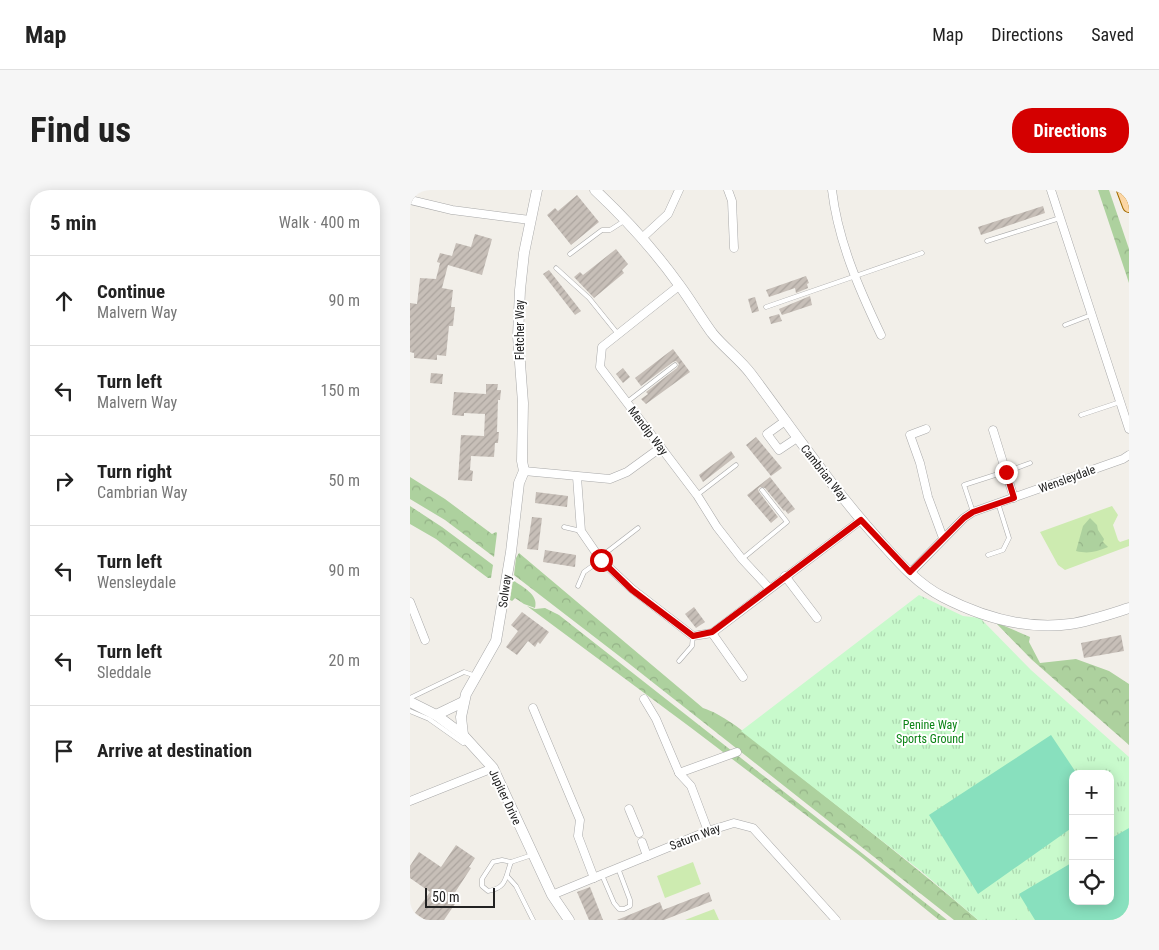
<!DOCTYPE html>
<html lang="en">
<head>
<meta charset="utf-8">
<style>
  body { margin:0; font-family:"Roboto Condensed",sans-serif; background:#f6f6f6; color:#222 }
  .controls { position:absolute; right:15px; bottom:15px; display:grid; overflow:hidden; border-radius:10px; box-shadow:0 2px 12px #0003 }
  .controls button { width:45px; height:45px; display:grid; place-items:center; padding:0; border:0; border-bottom:1px solid #e0e0e0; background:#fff; color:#222; font:25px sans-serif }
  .scale { position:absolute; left:15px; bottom:12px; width:70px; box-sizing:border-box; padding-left:5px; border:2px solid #222; border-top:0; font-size:14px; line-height:18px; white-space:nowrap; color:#222; -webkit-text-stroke:4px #fff; paint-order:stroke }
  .stop { position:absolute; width:15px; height:15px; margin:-11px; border:4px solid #d40000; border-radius:50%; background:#fff }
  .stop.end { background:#d40000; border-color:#fff; box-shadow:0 1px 5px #0008 }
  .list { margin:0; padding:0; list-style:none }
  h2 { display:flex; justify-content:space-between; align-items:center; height:65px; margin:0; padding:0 20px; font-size:21px }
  h2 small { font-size:16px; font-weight:400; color:#767676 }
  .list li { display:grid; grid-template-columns:32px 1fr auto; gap:15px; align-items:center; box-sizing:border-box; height:90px; padding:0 20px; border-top:1px solid #e0e0e0 }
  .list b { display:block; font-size:19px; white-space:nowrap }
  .list p { margin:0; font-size:16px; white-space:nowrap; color:#767676 }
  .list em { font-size:16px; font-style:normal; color:#767676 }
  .icon { flex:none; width:28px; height:28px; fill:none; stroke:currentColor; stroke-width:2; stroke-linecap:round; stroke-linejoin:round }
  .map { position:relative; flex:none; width:719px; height:730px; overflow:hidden; border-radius:20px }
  header { display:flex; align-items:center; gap:30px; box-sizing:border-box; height:70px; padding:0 25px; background:#fff; border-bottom:1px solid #e0e0e0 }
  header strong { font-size:24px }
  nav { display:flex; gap:28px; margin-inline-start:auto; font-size:18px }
  .intro { display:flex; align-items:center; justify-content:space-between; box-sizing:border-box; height:120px; padding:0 30px }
  h1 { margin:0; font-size:35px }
  .button { padding:12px 22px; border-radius:20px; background:#d40000; color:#fff; font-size:18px; font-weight:700 }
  main { display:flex; gap:30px; padding:0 30px }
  aside { flex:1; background:#fff; border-radius:20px; box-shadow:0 2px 12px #0003 }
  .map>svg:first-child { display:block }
  .grass { fill:#cdebb0 }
  .forest { fill:url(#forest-crowns) }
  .park { fill:url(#park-tufts); fill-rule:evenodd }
  .pitch { fill:#88e0be }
  .building { fill:url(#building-hatch) }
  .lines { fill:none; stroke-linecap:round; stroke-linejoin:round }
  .service-casing { stroke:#a9a9a9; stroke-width:5 }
  .minor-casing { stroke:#a9a9a9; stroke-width:9 }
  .tertiary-casing { stroke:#a9a9a9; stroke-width:11 }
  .primary-casing { stroke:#a06b00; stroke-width:14 }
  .service { stroke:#fff; stroke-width:4 }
  .minor { stroke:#fff; stroke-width:8 }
  .tertiary { stroke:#fff; stroke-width:10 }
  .primary { stroke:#fcd6a4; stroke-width:12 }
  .route { stroke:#d40000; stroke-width:6 }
  .labels { text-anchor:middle; stroke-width:4; stroke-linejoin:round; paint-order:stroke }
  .street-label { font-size:12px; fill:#222; stroke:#fff }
  .park-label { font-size:12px; fill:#0c8416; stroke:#fff }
</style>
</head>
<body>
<header>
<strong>Map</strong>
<nav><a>Map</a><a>Directions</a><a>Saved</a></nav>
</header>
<div class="intro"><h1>Find us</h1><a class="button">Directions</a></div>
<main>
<aside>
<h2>5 min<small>Walk · 400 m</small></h2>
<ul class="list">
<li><svg class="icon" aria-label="ahead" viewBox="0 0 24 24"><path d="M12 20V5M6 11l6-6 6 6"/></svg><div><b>Continue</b><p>Malvern Way</p></div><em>90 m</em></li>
<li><svg class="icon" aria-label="left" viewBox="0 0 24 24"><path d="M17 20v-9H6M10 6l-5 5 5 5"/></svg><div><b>Turn left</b><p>Malvern Way</p></div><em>150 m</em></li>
<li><svg class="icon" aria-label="right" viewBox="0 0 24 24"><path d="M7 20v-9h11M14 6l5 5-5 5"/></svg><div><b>Turn right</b><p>Cambrian Way</p></div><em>50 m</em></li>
<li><svg class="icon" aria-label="left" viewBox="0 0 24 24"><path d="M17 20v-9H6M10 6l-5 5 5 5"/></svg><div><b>Turn left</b><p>Wensleydale</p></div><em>90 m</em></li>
<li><svg class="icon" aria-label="left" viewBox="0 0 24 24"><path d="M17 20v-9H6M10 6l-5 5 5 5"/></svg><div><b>Turn left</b><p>Sleddale</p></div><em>20 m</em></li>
<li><svg class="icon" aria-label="arrive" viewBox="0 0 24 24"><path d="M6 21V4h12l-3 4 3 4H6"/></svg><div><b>Arrive at destination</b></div></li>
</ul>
</aside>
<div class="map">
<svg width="719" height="730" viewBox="0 0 719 730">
  <defs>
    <pattern id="forest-crowns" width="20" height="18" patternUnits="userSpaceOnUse" patternTransform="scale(1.25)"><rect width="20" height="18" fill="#add19e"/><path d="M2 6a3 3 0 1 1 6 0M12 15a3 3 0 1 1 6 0" fill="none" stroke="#95b388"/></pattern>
    <pattern id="park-tufts" width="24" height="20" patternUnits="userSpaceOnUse" patternTransform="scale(1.25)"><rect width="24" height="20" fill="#c8facc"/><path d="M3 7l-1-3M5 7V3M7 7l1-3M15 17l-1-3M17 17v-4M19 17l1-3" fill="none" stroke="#acd6af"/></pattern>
    <pattern id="building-hatch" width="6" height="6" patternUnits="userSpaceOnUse" patternTransform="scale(1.25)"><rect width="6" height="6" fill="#c7bfb8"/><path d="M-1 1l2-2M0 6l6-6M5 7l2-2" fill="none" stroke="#aba49e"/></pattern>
  </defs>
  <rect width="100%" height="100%" fill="#f2efe9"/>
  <g class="grass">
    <polygon points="702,316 708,325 703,335 708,350 710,352 719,349 719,356 655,380 648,375 630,342"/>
    <polygon points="283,672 291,694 255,708 247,686"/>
    <polygon points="304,719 309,730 275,730"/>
  </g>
  <g class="forest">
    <polygon points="688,0 699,0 719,59 719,93"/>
    <polygon points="0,287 35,309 82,344 86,342 87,343 84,367 35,330 0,309"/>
    <polygon points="0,316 32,337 83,375 81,388 78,388 26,349 0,334"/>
    <path d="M 680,328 L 687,335 L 688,340 L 694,349 L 693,352 L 698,357 C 686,362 678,364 666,361 L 673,336 Z"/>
    <path d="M 109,363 L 293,518 C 319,526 355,559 377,576 C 442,627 506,677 568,730 L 544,730 L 217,472 L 104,385 L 106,368 Z"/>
    <path d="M 103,390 C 112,397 129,404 125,418 L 114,414 L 105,408 L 102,411 L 100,410 Z"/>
    <polygon points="117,416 125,419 135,418 149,425 537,730 529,730 450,666 280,537"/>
    <polygon points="585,432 620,447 619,452 630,473 666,469 699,481 719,494 719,555 621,469"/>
  </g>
  <path class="park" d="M 509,405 L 553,426 L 570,428 L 621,480 L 719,567 L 719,730 L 568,730 L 512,682 L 331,541 ZM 663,584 L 700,584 L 700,711 L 663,711 Z"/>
  <g class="pitch">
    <polygon points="641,545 667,584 663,584 663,637 568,704 519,625"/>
    <polygon points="719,638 719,730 625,730 609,704 663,672 663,711 700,711 700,649"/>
  </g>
  <g class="building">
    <polygon points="167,5 189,32 161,55 137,25 145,18 148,21"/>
    <polygon points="633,16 635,23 571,45 568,37"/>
    <polygon points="65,44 82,49 72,85 38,75 32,98 43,100 41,117 45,117 43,136 39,136 36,166 27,165 27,170 4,168 4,163 0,162 0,113 7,114 10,88 26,89 30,73 27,72 30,63 42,66 46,53 61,57"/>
    <polygon points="206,59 218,74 212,80 214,83 184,108 164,87 170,82 173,85"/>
    <polygon points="139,80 171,121 165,125 133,84"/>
    <polygon points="396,86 399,93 397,94 398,98 386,103 385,98 359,107 356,100"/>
    <polygon points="400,106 402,115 372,125 369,119"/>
    <polygon points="345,107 349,121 342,123 338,109"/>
    <polygon points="369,124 372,131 361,134 359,127"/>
    <polygon points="263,159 280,182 236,214 231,209 238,204 236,202 267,178 269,174 266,171 263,172 231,196 225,188"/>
    <polygon points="213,178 220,187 213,193 206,184"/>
    <polygon points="21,183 33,184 32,194 20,193"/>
    <polygon points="76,194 88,194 87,200 91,200 90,210 88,210 87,242 89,242 88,253 85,253 84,267 61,266 60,280 63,281 62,291 48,290 51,245 74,246 75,224 54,223 54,226 42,225 44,202 76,204"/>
    <polygon points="346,247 372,278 361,286 336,255"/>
    <polygon points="321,261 325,267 293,292 289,285"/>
    <polygon points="360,287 385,319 378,324 375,320 374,321 355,298 350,297 348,299 349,302 368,327 361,333 337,305"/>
    <polygon points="126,302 158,306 157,317 125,313"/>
    <polygon points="122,327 132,328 128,360 117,359"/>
    <polygon points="135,360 166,365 165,377 133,372"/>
    <polygon points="284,417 295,432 286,438 275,424"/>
    <polygon points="112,422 139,442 130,454 128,452 125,457 118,451 107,465 96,457 108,441 101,435"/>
    <polygon points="711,445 714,461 674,468 671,453"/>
    <polygon points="46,655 65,668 59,677 61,678 42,707 47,711 34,730 15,730 5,723 20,702 0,688 0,676 9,662 31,677"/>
    <polygon points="180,697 193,730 179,730 167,702"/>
    <polygon points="299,702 302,711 254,730 207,730 250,712 253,720"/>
  </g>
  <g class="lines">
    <g class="service-casing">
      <g id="service">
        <polyline points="577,51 650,28"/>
        <polyline points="160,64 192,40 200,40 214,31"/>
        <polyline points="146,78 179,108 208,144"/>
        <polyline points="356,117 512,63"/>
        <polyline points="655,135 681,125"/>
        <polyline points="217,212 265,175"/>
        <polyline points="671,225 710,212"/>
        <polyline points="596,282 620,273"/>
        <polyline points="287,305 326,275"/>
        <polyline points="563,322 554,295 585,285"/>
        <polyline points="154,337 171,341"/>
        <polyline points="578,365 593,360 599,348 588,313"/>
        <polyline points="189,368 228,338"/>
        <polyline points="332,369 377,332 352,300"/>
        <polyline points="168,396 174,382 191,370"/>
        <polyline points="269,471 282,456 283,446"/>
        <polyline points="0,508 54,482 66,486"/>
        <polyline points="0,521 19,529 53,553 59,552"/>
        <path d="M 92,670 L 101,672 C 95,688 97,698 78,701 L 72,696 L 72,689 L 83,672 Z"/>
        <polyline points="101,672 122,665"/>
        <polyline points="192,685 204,713 209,719 214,719 220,716 220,710 208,678"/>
        <polyline points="97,686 106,696 123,730"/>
      </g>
    </g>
    <g class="minor-casing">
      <g id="minor">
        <polyline points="318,0 322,11 324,58"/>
        <path d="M 422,0 C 428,51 449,99 471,145"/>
        <polyline points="641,0 719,239"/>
        <polyline points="0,10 42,20 120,30"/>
        <polyline points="232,48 258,24 269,0"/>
        <polyline points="270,95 192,157 190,177 287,305 307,337 332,369 359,398"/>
        <polyline points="375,231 357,244 369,260 387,248"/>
        <polyline points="516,239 500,245 510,273 518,307 533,348"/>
        <polyline points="583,240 604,308"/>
        <polyline points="114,281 200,289 217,282 250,258"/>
        <polyline points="167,287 171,341 191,370 222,399 283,446 302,443 451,330"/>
        <polyline points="500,383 554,328 563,322 713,269 719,265"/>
        <polyline points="375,386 407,428"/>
        <polyline points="0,412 15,450"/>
        <polyline points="302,443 333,487"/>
        <polyline points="234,509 246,529 269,583 281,596 298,641"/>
        <polyline points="123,518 170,630 168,646 184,688"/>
        <polyline points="269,583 327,562"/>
        <polyline points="0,611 83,578"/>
        <polyline points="219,619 229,643"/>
        <polyline points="232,652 237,666"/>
        <polyline points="142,705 298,641 324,633 343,638 426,730"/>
      </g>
    </g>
    <g class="tertiary-casing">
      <g id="tertiary">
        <path d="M 185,0 C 216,29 245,61 270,96 C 281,111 291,128 302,143 C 314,158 330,169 341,184 C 383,240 422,298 468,349 C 487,370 507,394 533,407 C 572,427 616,440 660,434 C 680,431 700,424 719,418"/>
        <polyline points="0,512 26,525 53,545 83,578 142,705 159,730"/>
        <polyline points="26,525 53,512"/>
        <polyline points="53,545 51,527 56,504 86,451 101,362 109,293 114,281 112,271 113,213 108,146 110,100 114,63 127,0"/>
      </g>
    </g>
    <g class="primary-casing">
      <polyline id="primary" points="713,0 719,16"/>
    </g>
    <use href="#service" class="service"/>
    <use href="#minor" class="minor"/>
    <use href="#tertiary" class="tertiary"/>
    <use href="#primary" class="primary"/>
  </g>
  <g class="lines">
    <polyline class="route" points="191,370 222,400 283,446 302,442 451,330 500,382 554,328 563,322 604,308 596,282"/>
  </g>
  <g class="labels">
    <g class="street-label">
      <text transform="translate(110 140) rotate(-90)" y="4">Fletcher Way</text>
      <text transform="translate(238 241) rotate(53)" y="4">Mendip Way</text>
      <text transform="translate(414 283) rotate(52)" y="4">Cambrian Way</text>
      <text transform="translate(657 289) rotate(-20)" y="4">Wensleydale</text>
      <text transform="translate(95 401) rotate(-82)" y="4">Solway</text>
      <text transform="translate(95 607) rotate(65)" y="4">Jupiter Drive</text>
      <text transform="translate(285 647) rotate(-21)" y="4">Saturn Way</text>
    </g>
    <g class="park-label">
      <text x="520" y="539">Penine Way<tspan x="520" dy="14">Sports Ground</tspan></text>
    </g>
  </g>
</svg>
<div class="controls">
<button>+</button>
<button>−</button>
<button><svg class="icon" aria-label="locate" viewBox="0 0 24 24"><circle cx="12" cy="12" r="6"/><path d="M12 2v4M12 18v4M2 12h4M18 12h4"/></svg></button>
</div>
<div class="scale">50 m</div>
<div class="stop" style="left:191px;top:370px"></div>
<div class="stop end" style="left:596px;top:282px"></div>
</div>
</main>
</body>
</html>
